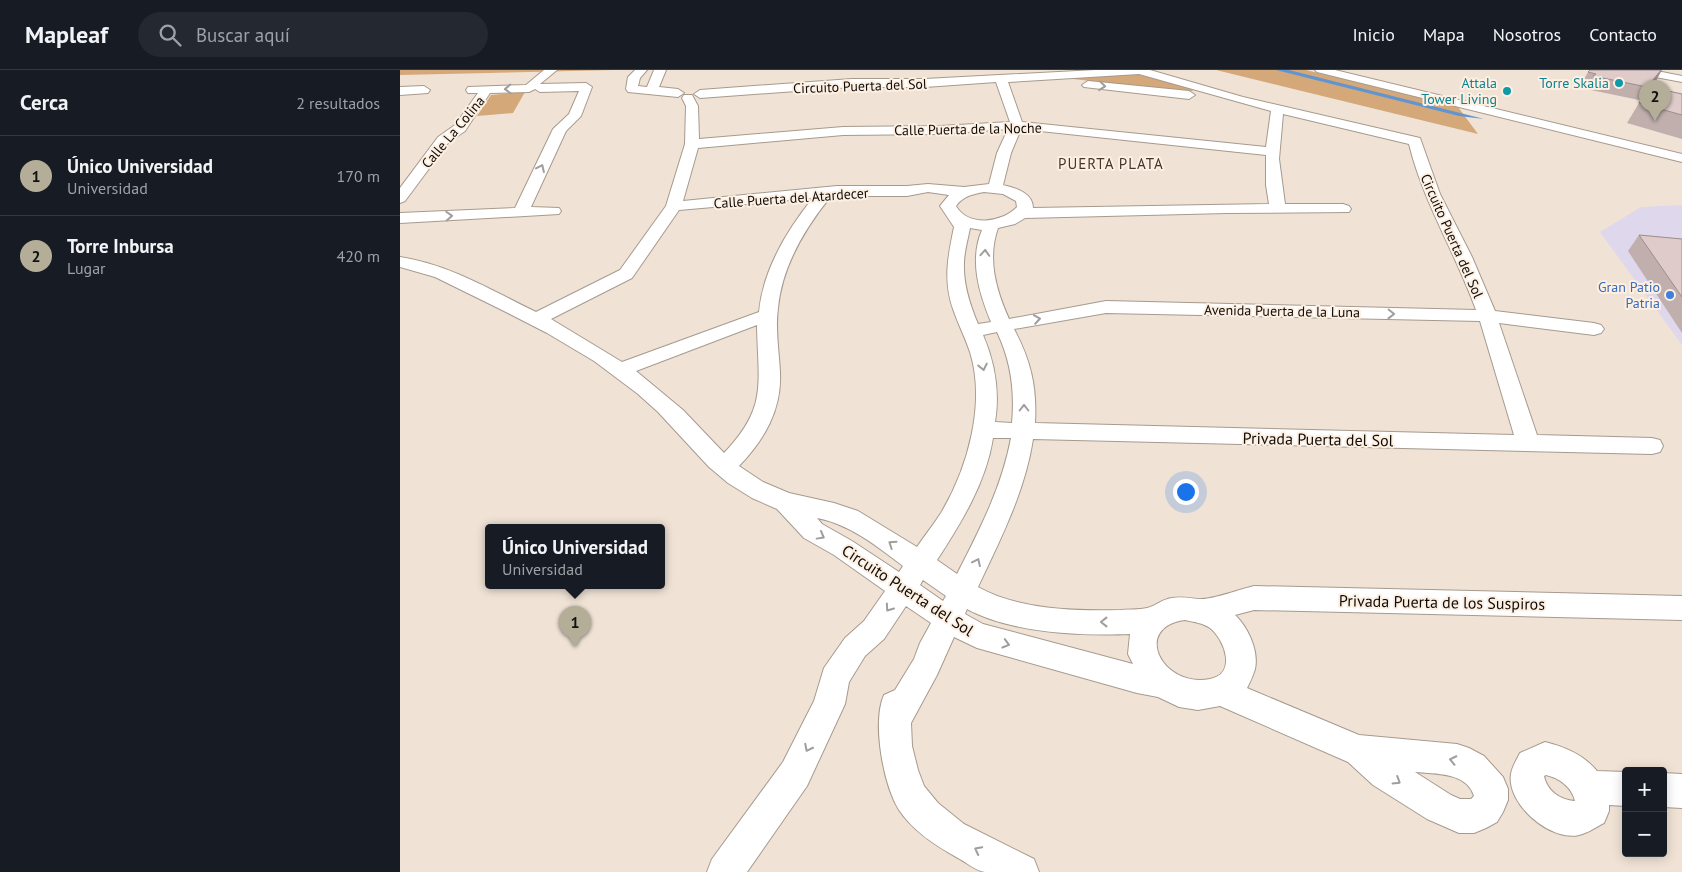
<!DOCTYPE html>
<html lang="es">
<head>
<meta charset="utf-8">
<style>
  body { margin:0; font-family:"PT Sans",sans-serif; background:#242831; color:#f1f3f6 }
  .controls { position:absolute; right:15px; bottom:15px; display:grid; overflow:hidden; border-radius:5px; box-shadow:0 2px 12px #0003 }
  .controls button { width:45px; height:45px; display:grid; place-items:center; padding:0; border:0; border-bottom:1px solid #363941; background:#171b24; color:#f1f3f6; font:25px sans-serif }
  .you { position:absolute; left:785px; top:421px; width:18px; height:18px; margin:-12px; border:4px solid #fff; border-radius:50%; background:#1a73e8; box-shadow:0 0 0 8px #1a73e833 }
  .badge { display:grid; place-items:center; width:32px; height:32px; border-radius:50%; background:#b4ae99; color:#111; font-size:16px; font-weight:700 }
  .pin { position:absolute; translate:-50% -41px; filter:drop-shadow(0 1px 2px #0008) }
  .pin::after { content:''; position:absolute; top:26px; width:18px; height:15px; background:inherit; clip-path:polygon(0 0,100% 0,50% 100%) }
  .popup { position:absolute; left:85px; top:454px; width:180px; height:65px; box-sizing:border-box; display:grid; place-content:center; border-radius:5px; background:#171b24; filter:drop-shadow(0 1px 4px #0005); font-size:16px; white-space:nowrap; color:#9ea1a6 }
  .popup b { font-size:19px; color:#f1f3f6 }
  .popup::after { content:''; position:absolute; left:50%; top:100%; margin-left:-10px; border:10px solid transparent; border-top-color:#171b24 }
  .list { margin:0; padding:0; list-style:none }
  h2 { display:flex; justify-content:space-between; align-items:center; height:65px; margin:0; padding:0 20px; font-size:21px }
  h2 small { font-size:16px; font-weight:400; color:#9ea1a6 }
  .list li { display:grid; grid-template-columns:32px 1fr auto; gap:15px; align-items:center; box-sizing:border-box; height:80px; padding:0 20px; border-top:1px solid #363941 }
  .list b { display:block; font-size:19px; white-space:nowrap }
  .list p { margin:0; font-size:16px; white-space:nowrap; color:#9ea1a6 }
  .list em { font-size:16px; font-style:normal; color:#9ea1a6 }
  .icon { flex:none; width:28px; height:28px; fill:none; stroke:currentColor; stroke-width:2; stroke-linecap:round; stroke-linejoin:round }
  .map { position:relative; flex:none; width:1282px; height:802px; overflow:hidden }
  header { display:flex; align-items:center; gap:30px; box-sizing:border-box; height:70px; padding:0 25px; background:#171b24; border-bottom:1px solid #363941 }
  header strong { font-size:24px }
  nav { display:flex; gap:28px; margin-inline-start:auto; font-size:18px }
  .search { width:350px; height:45px; background:#242831; display:flex; align-items:center; gap:12px; box-sizing:border-box; padding:0 18px; border-radius:28px; color:#9ea1a6; font-size:19px }
  main { display:flex }
  aside { flex:1; background:#171b24 }
  .map>svg:first-child { display:block }
  .commercial { fill:#dfd7ec }
  .green { fill:#d5a879 }
  .water { fill:#5f95d1 }
  .lines { fill:none; stroke-linecap:round; stroke-linejoin:round }
  .minor-casing { stroke:#a69a8e; stroke-width:2 }
  .minor { fill:#fff; fill-rule:evenodd }
  .wall { fill:#c0afad }
  .shaded-wall { fill:#9c8e8d }
  .building { fill:#dfcbc9; stroke:#9c8e8d }
  .oneway { stroke:#9f9e9c }
  .culture-dot { fill:#0f9aa8; stroke:#fdf0e3; stroke-width:2 }
  .shop-dot { fill:#3f7fe0; stroke:#fdf0e3; stroke-width:2 }
  .labels { text-anchor:middle; stroke-width:4; stroke-linejoin:round; paint-order:stroke }
  .far-culture-label { font-size:14px; fill:#0d838f; stroke:#fdf0e3; text-anchor:end }
  .far-street-label { font-size:14px; fill:#100c08; stroke:#fdf0e3 }
  .far-shop-label { font-size:14px; fill:#366cbe; stroke:#fdf0e3; text-anchor:end }
  .far-neighbourhood-label { font-size:15px; letter-spacing:1px; fill:#41372d; stroke:#fdf0e3 }
  .street-label { font-size:16px; fill:#100c08; stroke:#fdf0e3 }
</style>
</head>
<body>
<header>
<strong>Mapleaf</strong>
<div class="search"><svg class="icon" aria-label="search" viewBox="0 0 24 24"><circle cx="10" cy="10" r="6"/><path d="M15 15l6 6"/></svg>Buscar aquí</div>
<nav><a>Inicio</a><a>Mapa</a><a>Nosotros</a><a>Contacto</a></nav>
</header>
<main>
<aside>
<h2>Cerca<small>2 resultados</small></h2>
<ul class="list">
<li><span class="badge">1</span><div><b>Único Universidad</b><p>Universidad</p></div><em>170 m</em></li>
<li><span class="badge">2</span><div><b>Torre Inbursa</b><p>Lugar</p></div><em>420 m</em></li>
</ul>
</aside>
<div class="map">
<svg width="1282" height="802" viewBox="0 0 1282 802">
  <rect width="100%" height="100%" fill="#f0e3d6"/>
  <polygon class="commercial" points="1282,135 1282,275 1200,162 1241,137"/>
  <g class="green">
    <polygon points="0,0 215,0 0,5"/>
    <polygon points="816,0 906,0 1058,37 1078,64"/>
    <polygon points="727,4 752,6 794,20 789,22 673,9 673,7"/>
    <polygon points="125,22 113,43 77,46 91,25"/>
  </g>
  <polygon class="water" points="876,0 889,0 1084,49 1059,46"/>
  <g class="lines">
    <g class="minor-casing">
      <g id="minor">
        <polygon points="144,0 157,0 140,14 186,13 192,17 181,46 166,61 131,137 159,138 161,141 159,144 0,153 0,143 115,138 153,59 169,44 179,21 140,22 135,19 129,22 90,23 65,61 48,73 5,131 0,133 0,118 38,67 55,55 78,23 68,23 66,20 68,17 126,15"/>
        <polygon points="235,0 247,0 240,8 238,16 247,17 254,0 266,0 259,17 278,19 284,23 278,27 228,22 226,19 228,7"/>
        <path d="M 696,0 L 750,0 L 843,27 L 1020,68 L 1040,124 L 1072,187 L 1095,241 L 1194,253 L 1201,255 L 1204,259 L 1201,263 L 1194,265 L 1099,253 L 1137,365 L 1252,368 L 1260,370 L 1263,376 L 1260,382 L 1252,384 L 633,369 C 625,422 600,470 578,517 C 619,540 675,541 720,540 C 729,539 739,540 747,538 C 756,536 762,529 772,528 C 783,526 791,529 802,529 C 814,529 841,519 854,516 L 1282,526 L 1282,550 L 854,540 L 835,545 C 848,557 859,581 855,599 C 853,606 850,612 847,618 L 959,665 L 1057,674 L 1069,678 L 1084,686 L 1103,707 L 1108,719 L 1108,730 L 1103,742 L 1097,752 L 1086,758 L 1074,763 L 1059,763 L 1027,749 L 973,715 L 948,692 L 820,636 L 798,640 L 779,637 L 758,627 L 737,623 L 577,578 L 554,567 L 537,605 L 511,653 L 512,676 L 518,700 L 524,716 L 538,733 L 564,754 L 634,789 L 639,802 C 622,802 602,802 585,802 C 576,801 566,792 558,788 C 536,776 513,761 499,740 C 483,714 472,652 484,625 L 495,620 L 514,589 L 520,573 L 531,553 L 506,536 L 484,569 L 465,586 L 449,612 L 445,634 L 407,716 L 347,802 L 307,802 L 312,789 L 383,692 L 414,631 L 424,598 L 445,568 L 464,551 L 485,521 L 434,485 L 404,468 L 377,439 L 352,428 L 328,413 L 309,397 L 258,342 L 238,324 L 194,291 L 147,263 L 98,238 L 35,207 L 0,197 L 0,187 C 48,194 93,221 136,242 L 220,200 L 266,136 L 285,74 L 286,36 L 282,28 L 284,25 L 292,25 L 298,36 L 299,69 L 443,57 L 540,56 L 610,52 L 596,12 L 525,17 L 452,17 L 300,28 L 294,24 L 300,20 L 452,9 L 525,9 ZM 739,4 L 871,41 L 866,77 L 622,52 L 608,12 ZM 883,44 L 1009,74 C 1023,132 1056,184 1076,240 L 706,231 L 609,249 C 596,220 587,189 598,158 L 615,154 L 625,148 L 827,143 L 949,142 L 951,139 L 949,136 L 943,134 L 885,134 L 879,89 ZM 608,59 L 597,83 L 589,114 L 564,117 L 528,114 L 507,116 L 437,116 L 283,131 L 298,78 L 443,65 L 540,64 ZM 621,59 L 866,85 L 866,115 L 869,134 L 633,138 C 633,123 616,118 603,115 L 611,83 ZM 528,122 L 549,125 L 540,136 L 554,157 C 548,186 543,210 553,239 C 558,254 565,267 570,282 C 586,333 568,398 541,443 C 534,454 525,465 517,477 L 458,441 L 434,433 L 389,423 L 363,412 L 339,396 C 364,370 382,340 380,302 C 379,281 375,259 378,238 C 382,196 405,158 431,126 L 507,126 ZM 584,122 L 603,124 L 616,131 L 617,137 C 602,153 568,157 556,136 C 563,126 573,124 584,122 ZM 413,128 C 387,160 363,200 359,242 L 222,292 L 151,249 L 232,208 L 279,140 ZM 570,158 L 582,160 C 569,190 579,223 591,252 L 578,254 C 570,235 563,214 564,193 C 564,182 568,169 570,158 ZM 706,243 L 1080,251 L 1114,365 L 635,353 C 637,317 631,291 614,259 ZM 357,255 C 358,314 368,337 324,383 L 283,340 L 236,301 ZM 597,262 C 611,291 615,321 612,353 L 595,352 C 600,322 595,293 583,265 ZM 593,368 L 611,368 C 602,417 579,461 557,504 L 537,490 C 561,453 586,413 593,368 ZM 417,448 C 449,454 477,476 503,496 L 499,502 L 452,471 L 422,454 ZM 523,510 L 546,526 L 543,531 L 520,515 ZM 567,539 C 611,563 681,566 730,564 L 728,584 L 733,594 L 583,554 L 565,544 ZM 785,550 C 794,552 803,553 810,558 C 825,570 837,604 810,609 C 761,618 732,557 785,550 ZM 1015,702 C 1035,704 1067,702 1074,726 L 1071,729 L 1060,729 L 1051,725 Z"/>
        <polygon points="915,0 935,0 1282,84 1282,92 917,2"/>
        <polygon points="1228,0 1252,0 1282,6 1282,12 1234,3"/>
        <polygon points="688,11 789,21 795,25 789,29 684,17 682,15"/>
        <polygon points="24,16 30,20 28,23 0,25 0,17"/>
        <path d="M 1145,672 C 1165,677 1184,685 1197,701 L 1226,702 L 1226,736 L 1209,735 L 1209,741 L 1204,753 C 1196,757 1188,763 1179,765 C 1151,772 1106,734 1111,704 C 1112,697 1117,689 1120,683 ZM 1146,705 C 1159,708 1172,717 1175,731 C 1160,730 1147,721 1144,706 Z"/>
        <polygon points="1263,703 1282,704 1282,738 1263,737"/>
      </g>
    </g>
    <use href="#minor" class="minor"/>
  </g>
  <g class="wall">
    <polygon points="1188,2 1256,11 1250,17 1282,24 1282,69 1227,53 1239,33 1248,19 1239,30 1186,19 1188,17 1181,15"/>
    <polygon points="1239,165 1282,169 1282,263 1228,181"/>
  </g>
  <polygon class="shaded-wall" points="1261,0 1262,0 1256,11 1239,30 1247,17"/>
  <g class="building">
    <polygon points="1190,0 1261,0 1247,17 1193,6 1196,4 1188,2"/>
    <polygon points="1250,17 1282,24 1282,45 1239,33"/>
    <polygon points="1239,165 1282,169 1282,227"/>
  </g>
  <defs><path id="oneway-chevron" d="M-2-3.5L2.5 0L-2 3.5" fill="none" stroke-width="1.6" stroke-linecap="round" stroke-linejoin="round" transform="scale(1.25)"/></defs>
  <g class="oneway">
    <use href="#oneway-chevron" transform="translate(702 16) rotate(6)"/>
    <use href="#oneway-chevron" transform="translate(108 19) rotate(178)"/>
    <use href="#oneway-chevron" transform="translate(141 98) rotate(-65)"/>
    <use href="#oneway-chevron" transform="translate(49 146) rotate(-3)"/>
    <use href="#oneway-chevron" transform="translate(585 183) rotate(-86)"/>
    <use href="#oneway-chevron" transform="translate(991 244) rotate(1)"/>
    <use href="#oneway-chevron" transform="translate(637 249) rotate(-9)"/>
    <use href="#oneway-chevron" transform="translate(583 297) rotate(78)"/>
    <use href="#oneway-chevron" transform="translate(624 338) rotate(-90)"/>
    <use href="#oneway-chevron" transform="translate(421 466) rotate(29)"/>
    <use href="#oneway-chevron" transform="translate(492 474) rotate(-146)"/>
    <use href="#oneway-chevron" transform="translate(577 492) rotate(-65)"/>
    <use href="#oneway-chevron" transform="translate(489 538) rotate(125)"/>
    <use href="#oneway-chevron" transform="translate(704 552) rotate(-180)"/>
    <use href="#oneway-chevron" transform="translate(606 574) rotate(16)"/>
    <use href="#oneway-chevron" transform="translate(408 678) rotate(117)"/>
    <use href="#oneway-chevron" transform="translate(1053 690) rotate(-168)"/>
    <use href="#oneway-chevron" transform="translate(997 711) rotate(32)"/>
    <use href="#oneway-chevron" transform="translate(578 780) rotate(-153)"/>
  </g>
  <g class="culture-dot">
    <circle cx="1219" cy="13" r="5"/>
    <circle cx="1107" cy="21" r="5"/>
  </g>
  <circle class="shop-dot" cx="1270" cy="225" r="5"/>
  <g class="labels">
    <g class="far-culture-label">
      <text x="1097" y="18">Attala<tspan x="1097" dy="16">Tower Living</tspan></text>
      <text x="1209" y="18">Torre Skalia</text>
    </g>
    <g class="far-street-label">
      <text transform="translate(460 16) rotate(-2)" y="5">Circuito Puerta del Sol</text>
      <text transform="translate(568 59) rotate(-1)" y="5">Calle Puerta de la Noche</text>
      <text transform="translate(53 62) rotate(-50)" y="5">Calle La Colina</text>
      <text transform="translate(391 128) rotate(-4)" y="5">Calle Puerta del Atardecer</text>
      <text transform="translate(1052 166) rotate(66)" y="5">Circuito Puerta del Sol</text>
      <text transform="translate(882 241) rotate(1)" y="5">Avenida Puerta de la Luna</text>
    </g>
    <g class="far-shop-label">
      <text x="1260" y="222">Gran Patio<tspan x="1260" dy="16">Patria</tspan></text>
    </g>
    <g class="far-neighbourhood-label">
      <text x="711" y="99">PUERTA PLATA</text>
    </g>
    <g class="street-label">
      <text transform="translate(918 369) rotate(1)" y="6">Privada Puerta del Sol</text>
      <text transform="translate(508 520) rotate(33)" y="6">Circuito Puerta del Sol</text>
      <text transform="translate(1042 532) rotate(1)" y="6">Privada Puerta de los Suspiros</text>
    </g>
  </g>
</svg>
<div class="controls">
<button>+</button>
<button>−</button>
</div>
<div class="you"></div>
<div class="pin badge" style="left:175px;top:577px">1</div>
<div class="popup"><b>Único Universidad</b>Universidad</div>
<div class="pin badge" style="left:1255px;top:51px">2</div>
</div>
</main>
</body>
</html>
